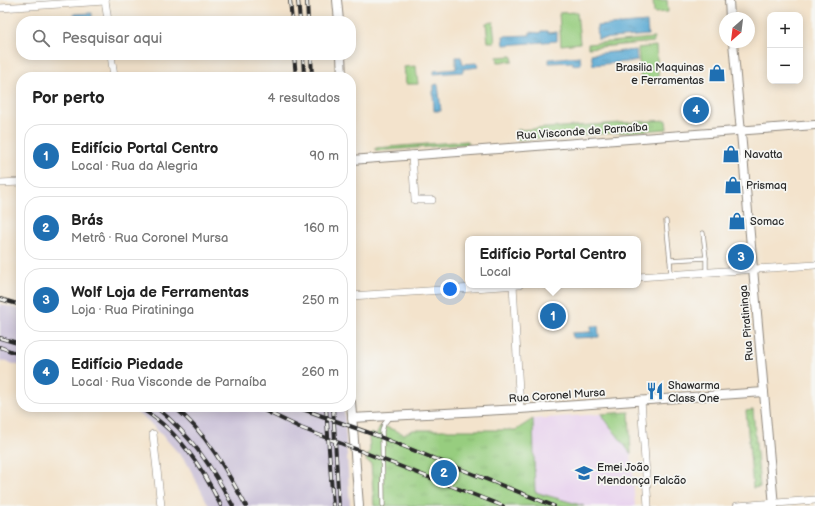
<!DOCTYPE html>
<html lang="pt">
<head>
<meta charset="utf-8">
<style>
  body { margin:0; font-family:"Balsamiq Sans",sans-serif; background:#f6f6f6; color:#222 }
  .controls { position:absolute; right:12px; top:12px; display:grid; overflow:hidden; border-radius:8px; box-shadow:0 2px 10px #0003 }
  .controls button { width:36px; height:36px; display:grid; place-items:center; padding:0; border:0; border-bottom:1px solid #e0e0e0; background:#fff; color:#222; font:20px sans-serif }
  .compass { position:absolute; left:719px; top:12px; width:36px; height:36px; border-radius:50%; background:#fff; box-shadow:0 2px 10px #0003; rotate:208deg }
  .you { position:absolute; left:450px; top:289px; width:14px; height:14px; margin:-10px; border:3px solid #fff; border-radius:50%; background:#1a73e8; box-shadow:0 0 0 6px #1a73e833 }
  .badge { display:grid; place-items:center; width:26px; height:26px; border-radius:50%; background:#1f6fb2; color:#fff; font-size:13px; font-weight:700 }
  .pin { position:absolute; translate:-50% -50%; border:2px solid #fff; box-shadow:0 1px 4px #0006 }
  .popup { position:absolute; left:465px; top:236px; width:176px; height:52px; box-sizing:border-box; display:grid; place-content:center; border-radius:8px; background:#fff; filter:drop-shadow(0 1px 3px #0005); font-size:13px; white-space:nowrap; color:#767676 }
  .popup b { font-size:15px; color:#222 }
  .popup::after { content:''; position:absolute; left:50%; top:100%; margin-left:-8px; border:8px solid transparent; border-top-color:#fff }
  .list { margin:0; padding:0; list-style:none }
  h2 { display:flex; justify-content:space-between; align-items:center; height:52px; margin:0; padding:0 16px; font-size:17px }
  h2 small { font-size:13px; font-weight:400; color:#767676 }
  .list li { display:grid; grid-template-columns:26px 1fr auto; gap:12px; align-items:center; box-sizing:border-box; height:64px; margin:0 8px 8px; padding:0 8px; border:1px solid #e0e0e0; border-radius:16px }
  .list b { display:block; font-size:15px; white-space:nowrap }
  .list p { margin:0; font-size:13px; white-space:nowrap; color:#767676 }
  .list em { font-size:13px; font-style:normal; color:#767676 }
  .icon { flex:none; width:22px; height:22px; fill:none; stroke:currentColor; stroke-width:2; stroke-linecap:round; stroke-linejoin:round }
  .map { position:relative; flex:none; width:815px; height:506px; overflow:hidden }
  .search { position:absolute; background:#fff; box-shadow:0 2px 10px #0003; left:16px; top:16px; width:340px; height:44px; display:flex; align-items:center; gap:10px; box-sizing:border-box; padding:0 14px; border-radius:16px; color:#767676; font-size:15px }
  .panel { position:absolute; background:#fff; box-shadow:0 2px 10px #0003; left:16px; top:72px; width:340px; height:340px; border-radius:16px }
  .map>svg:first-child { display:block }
  .built { fill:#e8d2ee }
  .railway { fill:#c9bfd7 }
  .grass { fill:url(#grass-dots); stroke:#617c55 }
  .park { fill:url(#park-tufts); stroke:#617c55 }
  .pitch { fill:#97cd7f; stroke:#617c55 }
  .water { fill:url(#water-ripples); stroke:#426a7f }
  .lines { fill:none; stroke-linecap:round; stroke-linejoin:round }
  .service-casing { stroke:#8f877c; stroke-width:5 }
  .minor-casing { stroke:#8f877c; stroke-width:8 }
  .tertiary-casing { stroke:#8f877c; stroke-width:10 }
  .service { stroke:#fff; stroke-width:3.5 }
  .minor { stroke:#fff; stroke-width:7 }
  .tertiary { stroke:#fff; stroke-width:8 }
  .rail-casing { stroke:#2b2b2b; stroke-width:4 }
  .rail { stroke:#f6f6f2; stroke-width:2.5; stroke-dasharray:8; stroke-linecap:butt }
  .labels { text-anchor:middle; stroke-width:3.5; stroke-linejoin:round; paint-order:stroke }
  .poi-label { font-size:11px; fill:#2b2b2b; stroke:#f6f6f2; text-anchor:start }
  .street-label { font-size:11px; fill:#2b2b2b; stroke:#f6f6f2 }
</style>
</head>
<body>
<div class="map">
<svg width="815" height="506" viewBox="0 0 815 506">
  <defs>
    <pattern id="grass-dots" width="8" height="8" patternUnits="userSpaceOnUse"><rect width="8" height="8" fill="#97cd7f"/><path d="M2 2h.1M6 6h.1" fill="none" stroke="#82b06e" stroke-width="1.8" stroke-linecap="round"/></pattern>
    <pattern id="park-tufts" width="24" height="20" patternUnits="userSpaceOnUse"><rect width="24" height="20" fill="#97cd7f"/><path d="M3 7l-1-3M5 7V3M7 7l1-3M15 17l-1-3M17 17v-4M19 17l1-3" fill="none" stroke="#82b06e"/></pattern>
    <pattern id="water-ripples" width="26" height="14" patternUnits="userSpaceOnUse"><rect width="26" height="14" fill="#58a9d3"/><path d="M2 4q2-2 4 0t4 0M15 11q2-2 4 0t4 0" fill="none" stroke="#498aab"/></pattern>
  </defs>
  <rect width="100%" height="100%" fill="#f6f6f2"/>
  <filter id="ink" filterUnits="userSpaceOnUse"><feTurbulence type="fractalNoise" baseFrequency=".025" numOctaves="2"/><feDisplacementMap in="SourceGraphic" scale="8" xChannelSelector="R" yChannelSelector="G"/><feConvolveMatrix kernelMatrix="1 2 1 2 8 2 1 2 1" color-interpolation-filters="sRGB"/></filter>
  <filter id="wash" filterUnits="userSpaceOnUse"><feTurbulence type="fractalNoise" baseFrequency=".012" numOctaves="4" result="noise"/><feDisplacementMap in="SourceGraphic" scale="16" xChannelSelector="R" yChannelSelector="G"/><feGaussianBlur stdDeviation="0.9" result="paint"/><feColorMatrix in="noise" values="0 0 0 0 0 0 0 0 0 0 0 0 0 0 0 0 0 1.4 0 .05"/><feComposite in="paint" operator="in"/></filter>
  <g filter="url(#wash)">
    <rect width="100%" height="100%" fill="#f3e3cc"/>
    <polygon class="built" points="601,414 631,454 635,506 584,506 535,492 533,419"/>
    <g class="railway">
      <polygon points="0,304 21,310 21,366 0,360"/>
      <polygon points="127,407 344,407 350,506 209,506 187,463 165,438 145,418"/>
    </g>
    <g class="grass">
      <polygon points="468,141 468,144 376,151 376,148"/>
      <polygon points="753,410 760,487 753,488 746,411"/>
    </g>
    <g class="park">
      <polygon points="654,38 654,42 588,48 588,44"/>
      <polygon points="512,56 513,61 498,62 497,57"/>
      <polygon points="666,120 667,129 517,140 517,130"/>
      <polygon points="629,412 631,454 601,414"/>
      <polygon points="533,419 535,492 584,506 374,506 371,463 366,461 370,451 369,436 371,433 376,436 381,425 404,434 413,430 516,430"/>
    </g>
    <g class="pitch">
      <polygon points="653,0 667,0 668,12 654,13"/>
      <polygon points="577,12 580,43 561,45 559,13"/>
      <polygon points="493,22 495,42 488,42 486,23"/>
      <polygon points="656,46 659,81 641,83 638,48"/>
      <polygon points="416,66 418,84 406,84 404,67"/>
    </g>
    <g class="water">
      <polygon points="92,13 92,18 75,19 74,14"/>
      <polygon points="647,22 648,35 598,39 597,26"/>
      <polygon points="541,31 547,31 548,33 557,32 557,41 504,45 503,36 530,35 530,32 540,33"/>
      <polygon points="636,50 637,61 593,65 591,54"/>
      <polygon points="580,56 581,64 573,65 573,62 549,63 549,59"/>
      <polygon points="456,57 461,57 463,64 477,63 478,67 463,69 463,72 434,74 434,71 456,69"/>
      <polygon points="438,84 441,111 434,111 433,91 434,91 434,85"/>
      <polygon points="591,326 598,326 599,337 573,338 572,333 591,332"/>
    </g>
  </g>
  <g filter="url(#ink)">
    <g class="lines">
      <g class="service-casing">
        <g id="service">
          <polyline points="666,221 670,260 706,258 703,233"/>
          <polyline points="706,258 706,272"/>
          <polyline points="670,260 671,274"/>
          <polyline points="383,505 382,431 384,424 389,418"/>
        </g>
      </g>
      <g class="minor-casing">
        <g id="minor">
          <polyline points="105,0 108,21"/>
          <polyline points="0,8 105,1"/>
          <polyline points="111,55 114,77"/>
          <polyline points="412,155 415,200 432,200"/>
          <polyline points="0,183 21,182"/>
          <polyline points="638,277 815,265"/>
          <polyline points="513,285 520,409"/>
          <polyline points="351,296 519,285"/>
          <polyline points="641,400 648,506"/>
          <polyline points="153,434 161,506"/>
          <polyline points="737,506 815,500"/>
        </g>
      </g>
      <g class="tertiary-casing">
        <g id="tertiary">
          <polyline points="337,0 339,21"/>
          <polyline points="729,0 730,18"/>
          <polyline points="733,42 774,506"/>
          <polyline points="341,55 342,77"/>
          <polyline points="351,160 815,125"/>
          <polyline points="351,402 359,506"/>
          <polyline points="352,418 520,409 764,392"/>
        </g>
      </g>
      <use href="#service" class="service"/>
      <use href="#minor" class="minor"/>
      <use href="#tertiary" class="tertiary"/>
      <g class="rail-casing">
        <g id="rail">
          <polyline points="290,0 292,21"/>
          <polyline points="298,0 300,21"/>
          <polyline points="307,0 308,21"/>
          <polyline points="294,55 296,77"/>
          <polyline points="303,55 304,77"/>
          <polyline points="311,55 312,77"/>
          <polyline points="0,299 21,305"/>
          <polyline points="0,338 21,344"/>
          <polyline points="0,347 21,355"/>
          <path d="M 138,407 C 177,428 202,467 221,506"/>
          <path d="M 156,407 C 192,437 211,465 233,506"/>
          <path d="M 174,407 C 206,432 227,471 246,506"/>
          <polyline points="257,407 301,428 503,506"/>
          <polyline points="297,407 375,435 554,506"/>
          <polyline points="326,407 333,506"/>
          <polyline points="333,407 339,506"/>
        </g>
      </g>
      <use href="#rail" class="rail"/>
    </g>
  </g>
  <defs>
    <g id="shop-bare" transform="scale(1.38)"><path d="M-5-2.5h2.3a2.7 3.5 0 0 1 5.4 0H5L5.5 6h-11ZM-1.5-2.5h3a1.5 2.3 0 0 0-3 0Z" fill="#1f6fb2" stroke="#f6f6f2" stroke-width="2.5" paint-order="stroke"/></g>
    <g id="restaurant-bare" transform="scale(1.38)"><path d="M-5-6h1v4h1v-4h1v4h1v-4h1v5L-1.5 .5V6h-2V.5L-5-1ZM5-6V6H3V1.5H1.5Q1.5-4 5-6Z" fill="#1f6fb2" stroke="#f6f6f2" stroke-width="2.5" paint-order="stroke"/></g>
    <g id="school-bare" transform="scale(1.38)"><path d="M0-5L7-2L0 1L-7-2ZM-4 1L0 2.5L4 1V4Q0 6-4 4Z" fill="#1f6fb2" stroke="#f6f6f2" stroke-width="2.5" paint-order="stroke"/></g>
  </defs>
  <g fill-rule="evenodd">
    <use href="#shop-bare" x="717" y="73"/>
    <use href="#shop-bare" x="731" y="154"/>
    <use href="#shop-bare" x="733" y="185"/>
    <use href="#shop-bare" x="737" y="221"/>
    <use href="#restaurant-bare" x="655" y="391"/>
    <use href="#school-bare" x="584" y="473"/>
  </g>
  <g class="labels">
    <g class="poi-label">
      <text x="704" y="71" text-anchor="end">Brasilia Maquinas<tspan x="704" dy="13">e Ferramentas</tspan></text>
      <text x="744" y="158">Navatta</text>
      <text x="746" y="189">Prismaq</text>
      <text x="750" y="225">Somac</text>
      <text x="668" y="389">Shawarma<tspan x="668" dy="13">Class One</tspan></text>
      <text x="597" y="471">Emei João<tspan x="597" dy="13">Mendonça Falcão</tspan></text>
    </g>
    <g class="street-label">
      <text transform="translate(582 131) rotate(-4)" y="4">Rua Visconde de Parnaíba</text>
      <text transform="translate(746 323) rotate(-95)" y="4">Rua Piratininga</text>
      <text transform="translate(557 395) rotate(-4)" y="4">Rua Coronel Mursa</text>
    </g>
  </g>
</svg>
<div class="controls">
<button>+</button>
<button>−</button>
</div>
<svg class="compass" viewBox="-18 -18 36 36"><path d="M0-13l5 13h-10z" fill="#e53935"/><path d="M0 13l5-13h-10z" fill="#767676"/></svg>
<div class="you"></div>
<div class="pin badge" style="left:553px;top:316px">1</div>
<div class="popup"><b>Edifício Portal Centro</b>Local</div>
<div class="pin badge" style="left:444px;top:473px">2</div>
<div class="pin badge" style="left:741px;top:257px">3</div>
<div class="pin badge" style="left:696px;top:110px">4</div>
<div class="search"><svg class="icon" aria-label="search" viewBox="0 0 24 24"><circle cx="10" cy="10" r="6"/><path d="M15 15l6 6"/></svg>Pesquisar aqui</div>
<section class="panel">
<h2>Por perto<small>4 resultados</small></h2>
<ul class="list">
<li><span class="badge">1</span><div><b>Edifício Portal Centro</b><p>Local · Rua da Alegria</p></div><em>90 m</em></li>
<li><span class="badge">2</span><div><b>Brás</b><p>Metrô · Rua Coronel Mursa</p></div><em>160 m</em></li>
<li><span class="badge">3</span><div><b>Wolf Loja de Ferramentas</b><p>Loja · Rua Piratininga</p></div><em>250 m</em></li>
<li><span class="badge">4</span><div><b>Edifício Piedade</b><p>Local · Rua Visconde de Parnaíba</p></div><em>260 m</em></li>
</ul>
</section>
</div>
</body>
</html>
